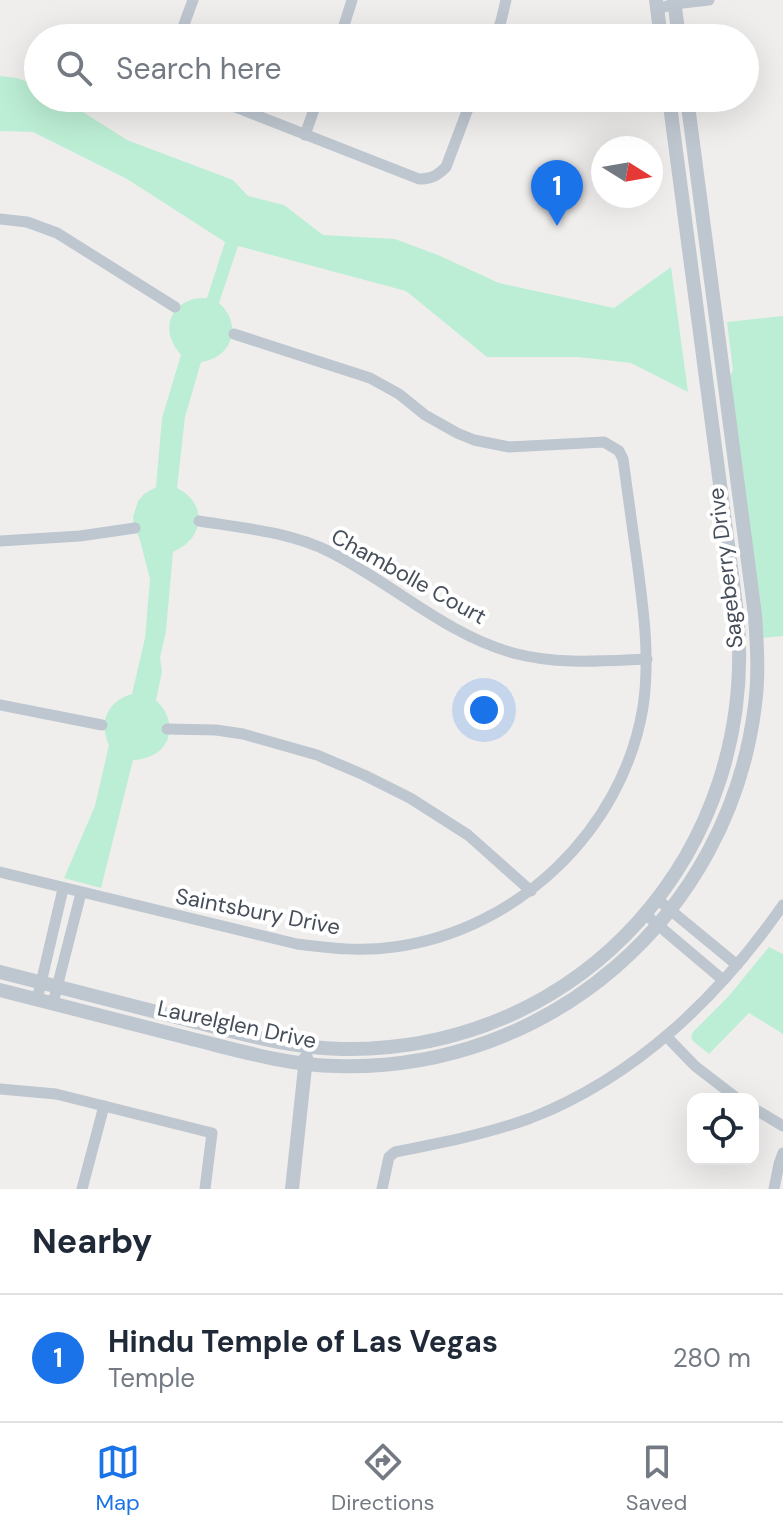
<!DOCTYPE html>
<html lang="en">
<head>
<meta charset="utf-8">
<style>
  body { margin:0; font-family:"DM Sans",sans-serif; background:#f6f6f7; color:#1f2937 }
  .controls { position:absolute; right:24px; bottom:24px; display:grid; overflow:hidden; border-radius:16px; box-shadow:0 8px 32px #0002 }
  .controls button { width:72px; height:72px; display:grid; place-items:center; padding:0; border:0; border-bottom:2px solid #e0e1e3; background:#fff; color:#1f2937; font:40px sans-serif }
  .compass { position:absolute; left:591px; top:136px; width:72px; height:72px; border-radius:50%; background:#fff; box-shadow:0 8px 32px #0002; rotate:101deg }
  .you { position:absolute; left:484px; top:710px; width:28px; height:28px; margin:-20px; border:6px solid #fff; border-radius:50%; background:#1a73e8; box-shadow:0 0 0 12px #1a73e833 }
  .badge { display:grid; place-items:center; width:52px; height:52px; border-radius:50%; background:#1a73e8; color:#fff; font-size:26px; font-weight:700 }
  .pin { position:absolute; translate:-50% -66px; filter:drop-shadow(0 2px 4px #0008) }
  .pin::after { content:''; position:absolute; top:42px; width:28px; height:24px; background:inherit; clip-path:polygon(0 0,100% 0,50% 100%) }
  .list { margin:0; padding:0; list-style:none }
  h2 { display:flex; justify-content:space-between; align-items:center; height:104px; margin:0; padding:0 32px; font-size:34px }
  h2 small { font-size:26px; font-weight:400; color:#747a83 }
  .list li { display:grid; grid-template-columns:52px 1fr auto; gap:24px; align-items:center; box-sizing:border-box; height:128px; padding:0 32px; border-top:2px solid #e0e1e3 }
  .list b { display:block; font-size:30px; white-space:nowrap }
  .list p { margin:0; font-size:26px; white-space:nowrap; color:#747a83 }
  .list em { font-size:26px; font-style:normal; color:#747a83 }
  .icon { flex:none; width:44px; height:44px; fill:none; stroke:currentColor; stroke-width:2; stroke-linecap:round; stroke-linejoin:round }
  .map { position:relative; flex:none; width:783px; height:1189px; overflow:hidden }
  .search { position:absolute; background:#fff; box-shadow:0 8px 32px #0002; left:24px; right:24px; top:24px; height:88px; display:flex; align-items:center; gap:20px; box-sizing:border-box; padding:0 28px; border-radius:44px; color:#747a83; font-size:30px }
  .sheet { height:232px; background:#fff }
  nav { display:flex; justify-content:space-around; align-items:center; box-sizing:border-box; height:112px; border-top:2px solid #e0e1e3; background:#fff; font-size:22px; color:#747a83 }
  nav a { display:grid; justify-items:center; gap:4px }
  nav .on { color:#1a73e8 }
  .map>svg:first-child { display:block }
  .green { fill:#bceed5 }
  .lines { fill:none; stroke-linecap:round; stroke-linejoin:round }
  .minor { stroke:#bec6cf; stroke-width:11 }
  .tertiary { stroke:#bec6cf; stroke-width:14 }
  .labels { text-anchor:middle; stroke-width:8; stroke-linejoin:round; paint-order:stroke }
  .street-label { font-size:22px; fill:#464e5a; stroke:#fff }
</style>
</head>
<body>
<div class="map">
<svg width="783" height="1189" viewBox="0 0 783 1189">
  <rect width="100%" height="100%" fill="#f0eeed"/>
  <g class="green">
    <path d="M 0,76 L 17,78 L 38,86 L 38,98 L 61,98 L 127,140 L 233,180 L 248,196 L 284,205 L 323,235 L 395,239 L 438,255 L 499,283 L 614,308 L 671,267 L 688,392 L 631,363 L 578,357 L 487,357 L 406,291 L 238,246 L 219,303 C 243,324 233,358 201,362 L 185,417 L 177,488 C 209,504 204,539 173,552 L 166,631 L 160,658 L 162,672 L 156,700 C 182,725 169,759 133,760 L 101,888 L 64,878 L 95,806 L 109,745 C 98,722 108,701 132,694 L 145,638 L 150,579 L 140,540 L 134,526 L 133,517 L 138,501 L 144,494 L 156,487 L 162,418 L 181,355 C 157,329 172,296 207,298 L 225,242 L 127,179 L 33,132 L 0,131 Z"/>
    <polygon points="783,316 783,636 762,638 729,378 733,370 727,322"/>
    <polygon points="769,947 783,954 783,1034 749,1013 709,1054 693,1041 691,1037 693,1032 728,997"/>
  </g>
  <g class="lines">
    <g class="minor">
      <polyline points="657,9 674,4 709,0"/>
      <polyline points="179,38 193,0"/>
      <polyline points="340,38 352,0"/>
      <polyline points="495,38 501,21 506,0"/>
      <path d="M 212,98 L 419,179 C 431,179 437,176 446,167 L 472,98"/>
      <polyline points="305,135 318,98"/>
      <polyline points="0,219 27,222 57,233 175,307"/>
      <path d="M 199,521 C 243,528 290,532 330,552 C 392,583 445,634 513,653 C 558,665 601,661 647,659"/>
      <polyline points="0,541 80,536 135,528"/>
      <polyline points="0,705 102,725"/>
      <polyline points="167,729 216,730 243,734 317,755 364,775 410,798 468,835 531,891"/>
      <path d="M 0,872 L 297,944 C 329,948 361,952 394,947 C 517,931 623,830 643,707 C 650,660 644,614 638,568 C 633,531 628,495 623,459 L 619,451 L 604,442 L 509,447 L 474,440 L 457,433 L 425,415 L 399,394 L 370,378 L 234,334"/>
      <polyline points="657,899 737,965"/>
      <polyline points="645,914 723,980"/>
      <polyline points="37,1000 63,889"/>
      <polyline points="53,1003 81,893"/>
      <polyline points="666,1036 695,1066 738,1099"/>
      <polyline points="0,1089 56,1094 212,1133 205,1189"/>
      <polyline points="753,1108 783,1126"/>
      <polyline points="82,1189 104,1106"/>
      <path d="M 382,1189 L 389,1157 L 395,1152 C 441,1143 487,1134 531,1118 C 636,1077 720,996 783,905"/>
      <polyline points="774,1189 779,1164 783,1153"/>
    </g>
    <g class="tertiary">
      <polyline points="656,0 661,38"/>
      <polyline points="674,0 679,38"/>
      <path d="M 0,972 C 63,988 125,1004 188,1020 C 239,1033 289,1048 342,1049 C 582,1053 761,850 737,613 L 669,98"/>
      <path d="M 0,990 C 63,1006 125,1022 188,1038 C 237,1050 286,1065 337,1066 C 549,1072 729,916 755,705 C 759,675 757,645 755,615 L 687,98"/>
      <polyline points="292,1189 306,1058"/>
    </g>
  </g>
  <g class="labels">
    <g class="street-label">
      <text transform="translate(725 568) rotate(-97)" y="8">Sageberry Drive</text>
      <text transform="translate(409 576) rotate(29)" y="8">Chambolle Court</text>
      <text transform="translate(258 911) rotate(11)" y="8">Saintsbury Drive</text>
      <text transform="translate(237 1024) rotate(12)" y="8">Laurelglen Drive</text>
    </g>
  </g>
</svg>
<div class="controls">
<button><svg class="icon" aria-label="locate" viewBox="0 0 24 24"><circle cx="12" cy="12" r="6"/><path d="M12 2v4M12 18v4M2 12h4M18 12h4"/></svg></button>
</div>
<svg class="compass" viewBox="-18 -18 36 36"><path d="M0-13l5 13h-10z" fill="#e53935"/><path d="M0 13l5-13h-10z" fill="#747a83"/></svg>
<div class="you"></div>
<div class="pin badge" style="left:557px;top:226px">1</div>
<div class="search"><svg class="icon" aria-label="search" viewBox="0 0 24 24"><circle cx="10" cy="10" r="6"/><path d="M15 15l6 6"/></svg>Search here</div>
</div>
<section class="sheet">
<h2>Nearby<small></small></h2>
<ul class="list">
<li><span class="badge">1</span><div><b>Hindu Temple of Las Vegas</b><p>Temple</p></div><em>280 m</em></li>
</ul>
</section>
<nav>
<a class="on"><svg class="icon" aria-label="map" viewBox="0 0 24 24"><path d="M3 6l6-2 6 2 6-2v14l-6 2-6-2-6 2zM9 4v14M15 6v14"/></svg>Map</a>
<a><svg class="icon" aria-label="directions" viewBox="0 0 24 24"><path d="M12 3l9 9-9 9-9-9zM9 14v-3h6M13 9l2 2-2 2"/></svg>Directions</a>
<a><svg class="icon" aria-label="saved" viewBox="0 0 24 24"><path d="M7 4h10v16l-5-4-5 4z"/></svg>Saved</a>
</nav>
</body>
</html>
